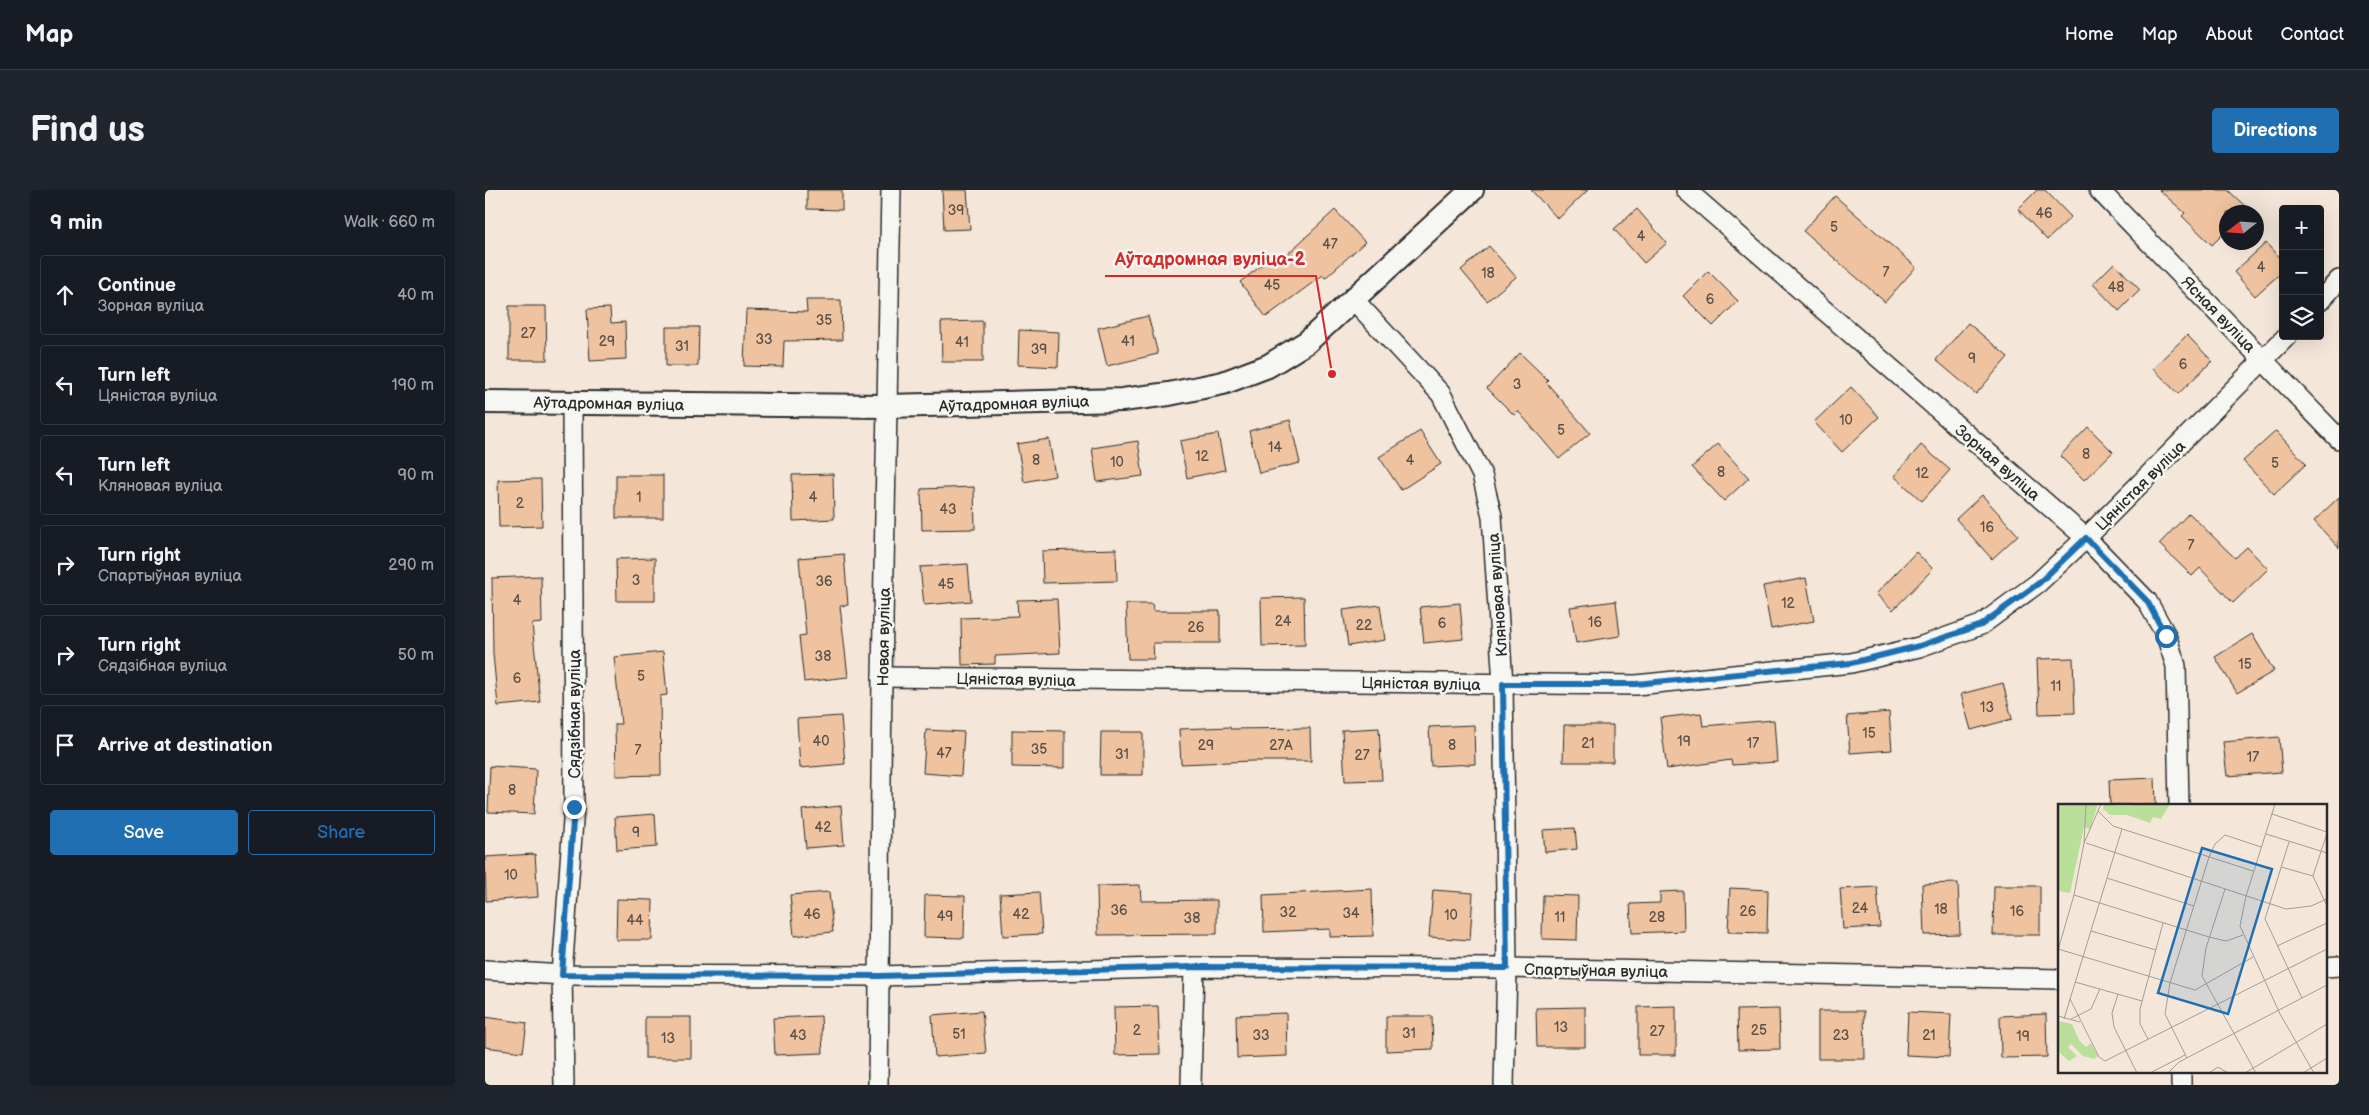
<!DOCTYPE html>
<html lang="en">
<head>
<meta charset="utf-8">
<style>
  body { margin:0; font-family:"Balsamiq Sans",sans-serif; background:#20242c; color:#f1f3f6 }
  .controls { position:absolute; right:15px; top:15px; display:grid; overflow:hidden; border-radius:5px; box-shadow:0 5px 20px #0002 }
  .controls button { width:45px; height:45px; display:grid; place-items:center; padding:0; border:0; border-bottom:1px solid #363941; background:#171b24; color:#f1f3f6; font:25px sans-serif }
  .compass { position:absolute; left:1734px; top:15px; width:45px; height:45px; border-radius:50%; background:#171b24; box-shadow:0 5px 20px #0002; rotate:253deg }
  .stop { position:absolute; width:15px; height:15px; margin:-11px; border:4px solid #1f6fb2; border-radius:50%; background:#fff }
  .stop.end { background:#1f6fb2; border-color:#fff; box-shadow:0 1px 5px #0008 }
  .list { margin:0; padding:0; list-style:none }
  h2 { display:flex; justify-content:space-between; align-items:center; height:65px; margin:0; padding:0 20px; font-size:21px }
  h2 small { font-size:16px; font-weight:400; color:#9ea1a6 }
  .list li { display:grid; grid-template-columns:32px 1fr auto; gap:15px; align-items:center; box-sizing:border-box; height:80px; margin:0 10px 10px; padding:0 10px; border:1px solid #363941; border-radius:5px }
  .list b { display:block; font-size:19px; white-space:nowrap }
  .list p { margin:0; font-size:16px; white-space:nowrap; color:#9ea1a6 }
  .list em { font-size:16px; font-style:normal; color:#9ea1a6 }
  .actions { display:flex; gap:10px; padding:15px 20px }
  .actions a { flex:1; padding:11px 0; border:1px solid #1f6fb2; border-radius:5px; text-align:center; font-size:18px; color:#1f6fb2 }
  .actions .main { background:#1f6fb2; color:#fff }
  .icon { flex:none; width:28px; height:28px; fill:none; stroke:currentColor; stroke-width:2; stroke-linecap:round; stroke-linejoin:round }
  .map { position:relative; flex:none; width:1854px; height:895px; overflow:hidden; border-radius:5px }
  header { display:flex; align-items:center; gap:30px; box-sizing:border-box; height:70px; padding:0 25px; background:#171b24; border-bottom:1px solid #363941 }
  header strong { font-size:24px }
  nav { display:flex; gap:28px; margin-inline-start:auto; font-size:18px }
  .intro { display:flex; align-items:center; justify-content:space-between; box-sizing:border-box; height:120px; padding:0 30px }
  h1 { margin:0; font-size:35px }
  .button { padding:12px 22px; border-radius:5px; background:#1f6fb2; color:#fff; font-size:18px; font-weight:700 }
  main { display:flex; gap:30px; padding:0 30px }
  aside { flex:1; background:#171b24; border-radius:5px; box-shadow:0 5px 20px #0002 }
  .map>svg:first-child { display:block }
  .building { fill:#efc39f; stroke:#2b2b2b }
  .lines { fill:none; stroke-linecap:round; stroke-linejoin:round }
  .minor-casing { stroke:#2b2b2b; stroke-width:22 }
  .tertiary-casing { stroke:#2b2b2b; stroke-width:26 }
  .minor { stroke:#f6f6f2; stroke-width:19 }
  .tertiary { stroke:#f6f6f2; stroke-width:22 }
  .route { stroke:#1f6fb2; stroke-width:6 }
  .labels { text-anchor:middle; stroke-width:5; stroke-linejoin:round; paint-order:stroke }
  .number-label { font-size:14px; fill:#5c5148 }
  .street-label { font-size:16px; fill:#2b2b2b; stroke:#f6f6f2 }
  .inset-road { fill:none; stroke:#a49c93; stroke-width:1 }
  .view { fill:#1f6fb2; fill-opacity:0.15; stroke:#1f6fb2; stroke-width:2.5 }
  .inset-edge { fill:none; stroke:#2b2b2b; stroke-width:2.5 }
  .leader { fill:none; stroke:#d62828; stroke-width:2 }
  .callout-dot { fill:#d62828; stroke:#f6f6f2; stroke-width:2 }
  .callout-label { font-size:18px; text-anchor:middle; font-weight:bold; fill:#d62828; stroke:#f6f6f2; stroke-width:5; stroke-linejoin:round; paint-order:stroke }
</style>
</head>
<body>
<header>
<strong>Map</strong>
<nav><a>Home</a><a>Map</a><a>About</a><a>Contact</a></nav>
</header>
<div class="intro"><h1>Find us</h1><a class="button">Directions</a></div>
<main>
<aside>
<h2>9 min<small>Walk · 660 m</small></h2>
<ul class="list">
<li><svg class="icon" aria-label="ahead" viewBox="0 0 24 24"><path d="M12 20V5M6 11l6-6 6 6"/></svg><div><b>Continue</b><p>Зорная вуліца</p></div><em>40 m</em></li>
<li><svg class="icon" aria-label="left" viewBox="0 0 24 24"><path d="M17 20v-9H6M10 6l-5 5 5 5"/></svg><div><b>Turn left</b><p>Цяністая вуліца</p></div><em>190 m</em></li>
<li><svg class="icon" aria-label="left" viewBox="0 0 24 24"><path d="M17 20v-9H6M10 6l-5 5 5 5"/></svg><div><b>Turn left</b><p>Кляновая вуліца</p></div><em>90 m</em></li>
<li><svg class="icon" aria-label="right" viewBox="0 0 24 24"><path d="M7 20v-9h11M14 6l5 5-5 5"/></svg><div><b>Turn right</b><p>Спартыўная вуліца</p></div><em>290 m</em></li>
<li><svg class="icon" aria-label="right" viewBox="0 0 24 24"><path d="M7 20v-9h11M14 6l5 5-5 5"/></svg><div><b>Turn right</b><p>Сядзібная вуліца</p></div><em>50 m</em></li>
<li><svg class="icon" aria-label="arrive" viewBox="0 0 24 24"><path d="M6 21V4h12l-3 4 3 4H6"/></svg><div><b>Arrive at destination</b></div></li>
</ul>
<div class="actions"><a class="main">Save</a><a>Share</a></div>
</aside>
<div class="map">
<svg width="1854" height="895" viewBox="0 0 1854 895">
  <rect width="100%" height="100%" fill="#f4e7d9"/>
  <filter id="ink" filterUnits="userSpaceOnUse"><feTurbulence type="fractalNoise" baseFrequency=".02" numOctaves="2"/><feDisplacementMap in="SourceGraphic" scale="10" xChannelSelector="R" yChannelSelector="G"/><feConvolveMatrix kernelMatrix="1 2 1 2 8 2 1 2 1" color-interpolation-filters="sRGB"/></filter>
  <g filter="url(#ink)">
    <g class="building">
      <polygon points="322,0 357,0 357,20 322,19"/>
      <polygon points="457,0 482,0 485,39 459,40"/>
      <polygon points="1046,0 1103,0 1073,29"/>
      <polygon points="1552,0 1560,0 1586,27 1562,50 1533,19"/>
      <polygon points="1674,0 1743,0 1766,22 1742,22 1742,40 1727,55 1697,26 1700,23"/>
      <polygon points="1350,6 1431,77 1400,112 1318,41"/>
      <polygon points="1152,19 1182,53 1159,73 1129,39"/>
      <polygon points="850,20 880,52 840,88 838,85 781,127 755,92 793,63 797,69"/>
      <polygon points="1781,53 1798,72 1798,81 1770,106 1749,82"/>
      <polygon points="1004,56 1031,87 1002,111 976,80"/>
      <polygon points="1629,73 1655,100 1634,121 1608,94"/>
      <polygon points="1223,81 1253,111 1228,136 1198,106"/>
      <polygon points="321,110 356,110 357,150 299,151 298,177 259,176 261,120 322,122"/>
      <polygon points="24,116 61,116 62,170 24,170"/>
      <polygon points="125,118 126,133 140,132 141,169 105,171 102,119"/>
      <polygon points="663,126 673,164 622,176 613,138"/>
      <polygon points="498,131 498,172 457,172 456,132"/>
      <polygon points="1483,133 1523,167 1491,204 1451,170"/>
      <polygon points="181,137 214,137 213,176 181,176"/>
      <polygon points="534,140 574,142 573,177 533,175"/>
      <polygon points="1702,145 1727,171 1693,204 1668,178"/>
      <polygon points="1035,163 1063,190 1061,192 1105,243 1074,269 1033,221 1029,225 1002,198"/>
      <polygon points="1366,197 1394,227 1357,262 1329,232"/>
      <polygon points="805,230 815,273 774,283 764,241"/>
      <polygon points="1603,237 1628,262 1599,290 1575,266"/>
      <polygon points="935,241 956,274 916,300 894,267"/>
      <polygon points="1791,241 1821,274 1789,304 1758,271"/>
      <polygon points="733,244 740,280 702,288 695,251"/>
      <polygon points="564,249 570,286 539,292 532,254"/>
      <polygon points="653,251 658,286 612,292 607,258"/>
      <polygon points="1233,254 1264,288 1239,311 1207,277"/>
      <polygon points="1436,255 1465,280 1437,311 1409,286"/>
      <polygon points="348,284 349,329 308,331 307,285"/>
      <rect x="131" y="285" width="47" height="43"/>
      <polygon points="56,289 57,336 14,337 13,290"/>
      <polygon points="489,297 490,339 437,340 436,299"/>
      <polygon points="1497,305 1533,345 1507,369 1471,329"/>
      <polygon points="1854,307 1854,358 1829,331"/>
      <polygon points="1704,323 1750,368 1762,357 1783,379 1748,413 1715,378 1707,386 1674,354"/>
      <polygon points="631,359 632,391 558,393 557,361"/>
      <polygon points="1431,362 1448,379 1408,420 1391,404"/>
      <polygon points="359,364 363,415 355,416 363,487 319,492 314,446 321,445 314,368"/>
      <polygon points="170,368 170,411 132,411 131,369"/>
      <polygon points="483,374 486,411 439,415 435,377"/>
      <polygon points="56,386 57,433 47,434 55,512 13,516 8,464 7,388"/>
      <polygon points="1321,388 1329,431 1286,439 1278,396"/>
      <polygon points="819,407 820,455 777,456 776,408"/>
      <polygon points="572,409 575,463 510,466 510,474 477,475 476,428 533,426 532,410"/>
      <polygon points="1131,411 1135,446 1091,453 1085,417"/>
      <polygon points="975,413 978,449 939,453 935,417"/>
      <polygon points="641,414 667,414 668,421 735,421 735,453 668,453 669,469 643,469"/>
      <polygon points="895,415 900,450 863,456 858,420"/>
      <polygon points="1767,444 1789,481 1752,503 1730,467"/>
      <polygon points="178,462 182,505 175,506 176,585 131,586 130,534 136,534 129,467"/>
      <polygon points="1588,468 1590,523 1554,524 1552,469"/>
      <polygon points="1518,493 1527,529 1486,540 1476,504"/>
      <polygon points="1404,522 1407,560 1365,563 1362,526"/>
      <polygon points="1216,523 1218,536 1289,530 1292,572 1247,575 1246,570 1182,579 1175,528"/>
      <polygon points="356,526 360,574 315,578 312,529"/>
      <polygon points="989,535 990,574 946,576 944,537"/>
      <polygon points="1079,535 1128,535 1128,572 1078,572"/>
      <polygon points="745,537 745,539 825,538 826,571 767,571 696,574 694,539"/>
      <polygon points="894,538 897,590 860,591 857,540"/>
      <polygon points="441,540 479,542 476,586 438,583"/>
      <polygon points="527,540 580,541 580,578 527,577"/>
      <polygon points="616,542 658,542 658,585 615,585"/>
      <polygon points="1794,547 1797,582 1742,586 1738,552"/>
      <polygon points="5,576 51,579 49,624 3,622"/>
      <polygon points="1670,588 1671,615 1625,615 1624,590"/>
      <polygon points="356,616 359,655 321,658 317,620"/>
      <polygon points="170,624 172,657 132,660 130,627"/>
      <polygon points="1090,638 1092,659 1060,662 1058,640"/>
      <polygon points="50,664 53,707 1,711 0,667"/>
      <polygon points="1473,693 1475,744 1439,745 1437,694"/>
      <polygon points="655,695 656,711 732,710 732,744 613,745 612,696"/>
      <polygon points="1509,696 1555,696 1555,745 1508,745"/>
      <polygon points="1392,697 1395,737 1358,739 1355,699"/>
      <polygon points="1245,698 1283,700 1282,743 1243,742"/>
      <polygon points="887,699 888,746 845,747 845,739 779,742 778,705"/>
      <polygon points="948,700 988,703 985,750 944,747"/>
      <polygon points="1198,701 1199,741 1147,743 1145,714 1175,713 1175,702"/>
      <polygon points="344,702 348,742 309,746 305,705"/>
      <polygon points="554,702 557,744 518,746 515,704"/>
      <polygon points="440,705 480,706 479,748 439,747"/>
      <polygon points="1058,705 1093,706 1092,750 1057,749"/>
      <polygon points="132,709 168,710 167,750 131,750"/>
      <polygon points="673,816 675,864 630,865 629,817"/>
      <polygon points="1191,816 1191,865 1153,865 1153,817"/>
      <polygon points="1100,817 1100,857 1052,857 1051,818"/>
      <polygon points="1294,819 1295,859 1253,860 1252,820"/>
      <polygon points="497,821 501,863 450,867 447,825"/>
      <polygon points="1333,821 1379,821 1380,869 1333,869"/>
      <polygon points="1423,822 1466,824 1464,867 1421,865"/>
      <polygon points="801,823 802,866 752,868 751,825"/>
      <polygon points="1561,824 1562,867 1516,868 1515,826"/>
      <polygon points="336,826 338,863 290,865 288,828"/>
      <polygon points="901,826 947,826 948,859 901,861"/>
      <polygon points="0,827 42,833 38,862 0,857"/>
      <rect x="160" y="827" width="46" height="41"/>
    </g>
    <g class="lines">
      <g class="minor-casing">
        <g id="minor">
          <polyline points="1201,0 1601,348 1662,411 1681,445 1691,476 1694,615"/>
          <polyline points="1614,0 1854,249"/>
          <polyline points="868,109 956,204 997,285 1007,326 1018,494 1022,778 1019,895"/>
          <polyline points="1835,111 1854,90"/>
          <polyline points="397,487 1151,495 1366,473 1434,457 1496,435 1553,393 1601,348 1802,146"/>
          <polyline points="1840,777 1854,776"/>
          <polyline points="0,780 77,785 395,786 709,777 1022,778 1574,789"/>
          <polyline points="79,895 77,785 89,617 87,213"/>
          <polyline points="393,895 397,487 406,0"/>
          <polyline points="706,895 709,777"/>
          <polyline points="1696,895 1696,881"/>
        </g>
      </g>
      <g class="tertiary-casing">
        <polyline id="tertiary" points="0,212 402,216 637,210 684,204 738,193 783,176 822,152 987,0"/>
      </g>
      <use href="#minor" class="minor"/>
      <use href="#tertiary" class="tertiary"/>
    </g>
  </g>
  <g class="lines" filter="url(#ink)">
    <polyline class="route" points="89,617 77,785 395,786 709,777 1022,778 1018,494 1151,494 1366,473 1434,456 1496,435 1554,393 1601,348 1662,411 1681,446"/>
  </g>
  <g class="labels">
    <g class="number-label">
      <text x="471" y="25">39</text>
      <text x="1559" y="28">46</text>
      <text x="1349" y="42">5</text>
      <text x="1156" y="51">4</text>
      <text x="845" y="59">47</text>
      <text x="1776" y="82">4</text>
      <text x="1401" y="87">7</text>
      <text x="1003" y="88">18</text>
      <text x="787" y="100">45</text>
      <text x="1631" y="102">48</text>
      <text x="1225" y="114">6</text>
      <text x="339" y="135">35</text>
      <text x="43" y="148">27</text>
      <text x="279" y="154">33</text>
      <text x="122" y="156">29</text>
      <text x="643" y="156">41</text>
      <text x="477" y="157">41</text>
      <text x="197" y="161">31</text>
      <text x="554" y="164">39</text>
      <text x="1487" y="173">9</text>
      <text x="1698" y="179">6</text>
      <text x="1032" y="199">3</text>
      <text x="1361" y="235">10</text>
      <text x="1076" y="245">5</text>
      <text x="790" y="262">14</text>
      <text x="1601" y="269">8</text>
      <text x="717" y="271">12</text>
      <text x="551" y="275">8</text>
      <text x="925" y="275">4</text>
      <text x="632" y="277">10</text>
      <text x="1790" y="278">5</text>
      <text x="1236" y="287">8</text>
      <text x="1437" y="288">12</text>
      <text x="154" y="312">1</text>
      <text x="328" y="312">4</text>
      <text x="35" y="318">2</text>
      <text x="463" y="324">43</text>
      <text x="1502" y="342">16</text>
      <text x="1706" y="360">7</text>
      <text x="151" y="395">3</text>
      <text x="339" y="396">36</text>
      <text x="461" y="399">45</text>
      <text x="32" y="415">4</text>
      <text x="1303" y="418">12</text>
      <text x="798" y="436">24</text>
      <text x="1110" y="437">16</text>
      <text x="957" y="438">6</text>
      <text x="879" y="440">22</text>
      <text x="711" y="442">26</text>
      <text x="338" y="471">38</text>
      <text x="1760" y="479">15</text>
      <text x="156" y="491">5</text>
      <text x="32" y="493">6</text>
      <text x="1571" y="501">11</text>
      <text x="1502" y="522">13</text>
      <text x="1384" y="548">15</text>
      <text x="336" y="556">40</text>
      <text x="1199" y="556">19</text>
      <text x="1103" y="558">21</text>
      <text x="1268" y="558">17</text>
      <text x="721" y="560">29</text>
      <text x="796" y="560">27А</text>
      <text x="967" y="560">8</text>
      <text x="554" y="564">35</text>
      <text x="153" y="565">7</text>
      <text x="459" y="568">47</text>
      <text x="637" y="569">31</text>
      <text x="877" y="570">27</text>
      <text x="1768" y="572">17</text>
      <text x="27" y="605">8</text>
      <text x="338" y="642">42</text>
      <text x="151" y="647">9</text>
      <text x="26" y="690">10</text>
      <text x="1375" y="723">24</text>
      <text x="1456" y="724">18</text>
      <text x="634" y="725">36</text>
      <text x="1263" y="726">26</text>
      <text x="1532" y="726">16</text>
      <text x="803" y="727">32</text>
      <text x="866" y="728">34</text>
      <text x="327" y="729">46</text>
      <text x="536" y="729">42</text>
      <text x="966" y="730">10</text>
      <text x="460" y="731">49</text>
      <text x="1075" y="732">11</text>
      <text x="1172" y="732">28</text>
      <text x="707" y="733">38</text>
      <text x="150" y="735">44</text>
      <text x="1076" y="842">13</text>
      <text x="652" y="845">2</text>
      <text x="1274" y="845">25</text>
      <text x="1172" y="846">27</text>
      <text x="924" y="848">31</text>
      <text x="474" y="849">51</text>
      <text x="313" y="850">43</text>
      <text x="776" y="850">33</text>
      <text x="1356" y="850">23</text>
      <text x="1444" y="850">21</text>
      <text x="1538" y="851">19</text>
      <text x="183" y="853">13</text>
    </g>
    <g class="street-label">
      <text transform="translate(1734 124) rotate(46)" y="6">Ясная вуліца</text>
      <text transform="translate(124 213) rotate(1)" y="6">Аўтадромная вуліца</text>
      <text transform="translate(529 213) rotate(-2)" y="6">Аўтадромная вуліца</text>
      <text transform="translate(1513 272) rotate(41)" y="6">Зорная вуліца</text>
      <text transform="translate(1655 295) rotate(-45)" y="6">Цяністая вуліца</text>
      <text transform="translate(1012 405) rotate(-94)" y="6">Кляновая вуліца</text>
      <text transform="translate(398 447) rotate(-89)" y="6">Новая вуліца</text>
      <text transform="translate(531 489) rotate(1)" y="6">Цяністая вуліца</text>
      <text transform="translate(936 493) rotate(1)" y="6">Цяністая вуліца</text>
      <text transform="translate(89 524) rotate(-90)" y="6">Сядзібная вуліца</text>
      <text transform="translate(1111 780) rotate(1)" y="6">Спартыўная вуліца</text>
    </g>
  </g>
  <g transform="translate(1573 614)">
    <rect width="269" height="269" fill="#f4e7d9"/>
    <path d="M 0,0 L 40,0 L 32,25 L 26,23 L 12,89 L 0,87 ZM 46,0 L 61,2 L 112,0 L 103,15 L 95,13 L 92,19 L 69,11 L 52,11 L 45,5 ZM 0,217 L 14,220 L 21,236 L 28,243 L 33,239 L 40,252 L 36,255 L 25,252 L 13,240 L 10,243 L 19,252 L 11,257 L 0,247 Z" fill="#badf9a"/>
    <path class="inset-road" d="M 217,0 L 188,92 L 182,122 L 222,210 L 256,269M 40,7 L 55,22 L 195,67M 214,10 L 269,28M 269,29 L 255,72 L 269,102M 208,30 L 269,49M 231,38 L 207,115 L 244,194M 26,39 L 28,0M 28,39 L 228,105 L 253,102 L 269,95M 223,63 L 255,72M 49,74 L 136,102M 167,85 L 148,144 L 144,172 L 198,269M 16,91 L 151,133 L 168,137 L 185,131M 33,127 L 98,146M 219,142 L 269,119M 0,145 L 137,186 L 195,153M 0,146 L 16,91 L 26,39 L 43,0M 17,178 L 84,197M 60,190 L 54,209 L 56,223 L 79,269M 12,195 L 41,253 L 47,257 L 269,145M 0,212 L 22,218M 6,215 L 64,25M 13,215 L 33,205 L 42,185M 90,235 L 82,220 L 82,205 L 105,119M 129,254 L 107,210 L 112,179 L 151,53 L 157,40 L 167,31 L 203,43M 92,269 L 127,251M 110,269 L 121,258 L 269,181M 151,269 L 160,263 L 170,269M 187,269 L 269,220M 245,269 L 269,254"/>
    <path class="view" d="M 144,44 L 214,65 L 170,210 L 100,189 Z"/>
    <rect width="269" height="269" class="inset-edge"/>
  </g>
  <path class="leader" d="M847 184L831 86H620"/>
  <circle class="callout-dot" cx="847" cy="184" r="5"/>
  <g class="callout-label">
    <text x="725" y="75">Аўтадромная вуліца-2</text>
  </g>
</svg>
<div class="controls">
<button>+</button>
<button>−</button>
<button><svg class="icon" aria-label="layers" viewBox="0 0 24 24"><path d="M12 4l9 5-9 5-9-5zM3 14l9 5 9-5"/></svg></button>
</div>
<svg class="compass" viewBox="-18 -18 36 36"><path d="M0-13l5 13h-10z" fill="#e53935"/><path d="M0 13l5-13h-10z" fill="#9ea1a6"/></svg>
<div class="stop" style="left:1681px;top:446px"></div>
<div class="stop end" style="left:89px;top:617px"></div>
</div>
</main>
</body>
</html>
